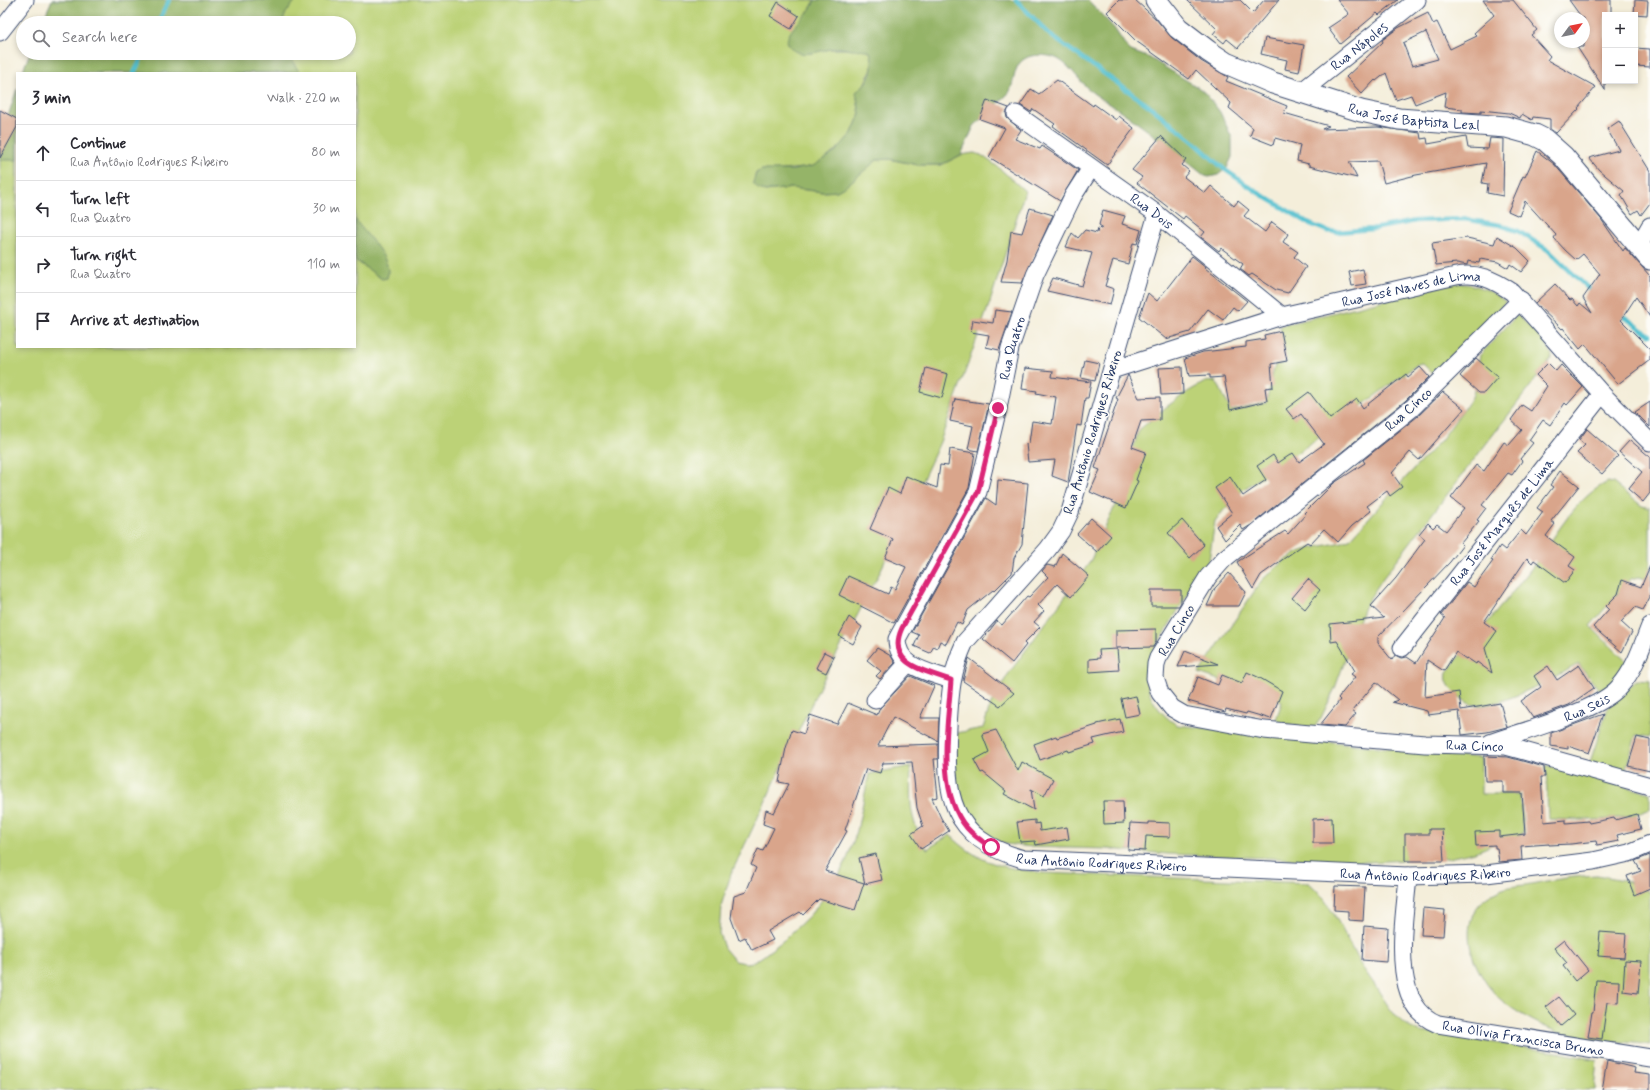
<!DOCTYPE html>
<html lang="en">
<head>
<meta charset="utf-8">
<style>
  body { margin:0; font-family:Mynerve,sans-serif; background:#f2f2f3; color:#2b2b33 }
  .controls { position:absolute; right:12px; top:12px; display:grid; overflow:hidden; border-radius:0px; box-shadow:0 2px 6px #0003 }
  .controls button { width:36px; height:36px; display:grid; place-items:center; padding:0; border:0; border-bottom:1px solid #e1e1e2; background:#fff; color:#2b2b33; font:20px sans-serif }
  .compass { position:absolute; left:1554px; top:12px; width:36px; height:36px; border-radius:50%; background:#fff; box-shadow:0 2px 6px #0003; rotate:57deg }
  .stop { position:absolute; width:12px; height:12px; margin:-9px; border:3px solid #db2777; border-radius:50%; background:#fff }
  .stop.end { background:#db2777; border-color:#fff; box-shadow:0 1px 4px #0008 }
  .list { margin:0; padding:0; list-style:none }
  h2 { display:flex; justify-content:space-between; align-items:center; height:52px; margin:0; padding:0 16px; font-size:17px }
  h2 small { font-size:13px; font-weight:400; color:#7c7c81 }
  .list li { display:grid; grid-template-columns:26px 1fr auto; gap:12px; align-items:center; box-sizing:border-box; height:56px; padding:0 16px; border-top:1px solid #e1e1e2 }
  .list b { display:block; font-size:15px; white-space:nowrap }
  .list p { margin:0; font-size:13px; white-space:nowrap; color:#7c7c81 }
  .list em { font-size:13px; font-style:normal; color:#7c7c81 }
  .icon { flex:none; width:22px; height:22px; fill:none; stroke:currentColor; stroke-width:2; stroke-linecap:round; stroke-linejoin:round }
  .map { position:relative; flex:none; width:1650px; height:1090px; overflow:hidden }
  .search { position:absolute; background:#fff; box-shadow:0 2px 6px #0003; left:16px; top:16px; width:340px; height:44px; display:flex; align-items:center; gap:10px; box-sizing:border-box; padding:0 14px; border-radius:22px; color:#7c7c81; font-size:15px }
  .panel { position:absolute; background:#fff; box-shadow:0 2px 6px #0003; left:16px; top:72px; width:340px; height:276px; border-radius:0px }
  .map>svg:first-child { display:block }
  .green { fill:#bcd277; stroke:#6c806a }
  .forest { fill:#95b468; stroke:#587263 }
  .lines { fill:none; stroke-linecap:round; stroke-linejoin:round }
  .stream { stroke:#54c0cf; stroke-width:4.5 }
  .building { fill:#d9a58b; fill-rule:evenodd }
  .minor-casing { stroke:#3c4c71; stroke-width:19 }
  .tertiary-casing { stroke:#3c4c71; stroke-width:23 }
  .minor { stroke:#fff; stroke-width:17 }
  .tertiary { stroke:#fff; stroke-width:21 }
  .route { stroke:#db2777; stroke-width:5 }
  .labels { text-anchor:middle; stroke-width:3; stroke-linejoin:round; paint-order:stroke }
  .street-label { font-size:14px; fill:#1b2f5e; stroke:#fdfcf7 }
</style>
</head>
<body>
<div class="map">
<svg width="1650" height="1090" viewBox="0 0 1650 1090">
  <rect width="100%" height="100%" fill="#fdfcf7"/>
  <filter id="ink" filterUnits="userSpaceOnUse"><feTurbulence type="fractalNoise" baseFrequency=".025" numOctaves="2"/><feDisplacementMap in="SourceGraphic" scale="8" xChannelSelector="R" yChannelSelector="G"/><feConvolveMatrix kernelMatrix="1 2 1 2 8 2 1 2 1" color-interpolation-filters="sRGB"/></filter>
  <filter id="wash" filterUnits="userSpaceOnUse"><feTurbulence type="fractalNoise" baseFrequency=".012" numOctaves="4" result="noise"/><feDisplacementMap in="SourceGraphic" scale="16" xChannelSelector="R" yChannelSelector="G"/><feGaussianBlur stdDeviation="0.9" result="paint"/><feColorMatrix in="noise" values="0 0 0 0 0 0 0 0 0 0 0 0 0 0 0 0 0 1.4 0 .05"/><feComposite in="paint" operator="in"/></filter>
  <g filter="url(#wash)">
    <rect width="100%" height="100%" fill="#f4eeda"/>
    <g class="green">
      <path d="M 52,0 L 815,0 L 807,15 L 829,49 L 865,49 L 870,52 L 873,60 L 872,68 L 857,99 L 860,114 L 852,133 L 843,144 L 823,161 L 811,167 L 772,171 L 762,170 L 756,173 L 753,183 L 765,191 L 791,188 L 823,192 L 836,191 L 877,160 L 889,159 L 918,165 L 941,165 L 961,155 L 974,153 L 981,155 L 998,167 L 1025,191 L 990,302 L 940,442 L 878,576 L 821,684 L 731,874 L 721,906 L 719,933 L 724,948 L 735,961 L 745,963 L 754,962 L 763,956 L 784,940 L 810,915 L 834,885 L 847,859 L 857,831 L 869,774 L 911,766 C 910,801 908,818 927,849 L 950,835 C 981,865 1002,867 1043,873 L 1309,883 C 1331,901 1346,938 1359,962 C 1365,972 1372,980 1378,990 C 1390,1009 1398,1024 1420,1032 L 1562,1053 L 1597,1060 L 1594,1090 L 0,1090 L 0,141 L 17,89 L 17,347 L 355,347 L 355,73 L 22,73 L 30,53 L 349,53 L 349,23 L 42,23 Z"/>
      <path d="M 1453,283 C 1477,284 1487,288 1506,302 L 1433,374 L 1422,363 L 1418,364 L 1307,446 L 1244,489 L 1223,511 L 1215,521 L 1209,560 L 1150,656 C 1140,683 1152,709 1177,725 L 1481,758 L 1481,794 L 1520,794 L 1523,833 L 1475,852 L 1448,858 L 1368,862 L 1168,854 L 1108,849 L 1033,847 L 1005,844 L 985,836 L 961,809 L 954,766 L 957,733 L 983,728 L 991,704 L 1007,676 L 1090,562 L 1114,508 L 1139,430 L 1166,407 L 1189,391 L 1205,382 L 1215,381 L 1218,384 L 1231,411 L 1266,403 L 1275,365 L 1287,362 L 1280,326 Z"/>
      <path d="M 1517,315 C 1527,324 1552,344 1552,358 L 1383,578 L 1364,607 L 1335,688 L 1321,718 L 1314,728 L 1275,722 L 1282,702 L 1199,673 L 1262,580 L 1281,563 L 1299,552 L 1311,548 L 1343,542 L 1351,538 L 1384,501 L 1441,440 L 1469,402 L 1473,395 L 1480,355 Z"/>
      <path d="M 1608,482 L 1613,483 L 1642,506 L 1650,508 L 1650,580 L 1639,577 L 1630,579 L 1590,626 L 1628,663 L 1626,668 L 1602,694 L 1579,664 C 1556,675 1495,713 1470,704 C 1465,702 1460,697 1456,693 C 1449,687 1445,681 1447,672 C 1476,634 1509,599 1537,561 C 1558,533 1575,498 1608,482 Z"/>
      <polygon points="1637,680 1650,681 1650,737 1636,735 1624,775 1589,765 1607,710 1611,704"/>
      <path d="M 1546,765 L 1650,793 L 1650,809 C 1621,823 1580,820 1548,819 Z"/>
      <path d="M 1597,875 L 1624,880 L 1650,892 L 1650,1045 C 1619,1039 1585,1045 1555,1031 C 1536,1023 1515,1012 1500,999 C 1471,972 1450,914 1496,892 C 1506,886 1520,886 1531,884 C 1553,880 1575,876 1597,875 Z"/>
    </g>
    <g class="forest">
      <polygon points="52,0 296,0 286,13 282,23 42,23"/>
      <path d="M 815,0 L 1088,0 L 1114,28 L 1126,46 L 1131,51 L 1150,58 L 1199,88 L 1206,94 L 1220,112 L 1232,138 L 1232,157 L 1227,168 L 1218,175 L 1209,177 L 1205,176 C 1180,156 1154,135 1128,116 C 1117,108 1104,101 1093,93 C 1080,83 1072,67 1058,59 C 1050,55 1037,54 1028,57 C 1012,64 1016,80 1009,93 L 974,126 L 961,155 L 941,165 L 918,165 L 889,159 L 877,160 L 846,186 L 837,191 L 823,192 L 791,188 L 765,191 L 758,189 L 753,183 L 756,173 L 762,170 L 793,170 L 813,166 L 834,153 L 852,133 L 860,114 L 856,92 C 869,82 876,68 870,52 C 863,48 860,50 853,50 C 849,50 845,48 840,48 C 825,47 799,63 789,45 C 787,43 787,40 788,37 C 793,24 809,16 815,0 Z"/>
      <polygon points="30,53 287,53 300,73 22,73"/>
      <polygon points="17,89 17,160 0,160 0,141"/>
      <path d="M 355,219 C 365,235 394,259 387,278 L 382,279 L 355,260 Z"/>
    </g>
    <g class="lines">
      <g class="stream">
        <polyline points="1016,0 1050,35 1152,108 1194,142 1224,169 1257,192 1310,224 1327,231 1337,232 1372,229 1416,221 1464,219 1500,225 1518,231 1548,250 1593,293"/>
        <polyline points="158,23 169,0"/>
        <polyline points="134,73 144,53"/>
        <polyline points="1619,313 1650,335"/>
      </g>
    </g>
    <g id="blocks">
      <g class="building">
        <polygon points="1119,0 1135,0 1156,19 1171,37 1201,61 1228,77 1226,81 1287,106 1284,113 1329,126 1322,129 1378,127 1420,133 1421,139 1427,138 1428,144 1466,137 1468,148 1488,149 1490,138 1504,139 1503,196 1487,193 1488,184 1482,183 1486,163 1416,175 1384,183 1378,161 1349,162 1357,178 1309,166 1309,164 1297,161 1300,145 1275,138 1273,145 1250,136 1253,128 1229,108 1231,103 1196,70 1189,79 1136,41 1107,12"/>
        <polygon points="1187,0 1240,0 1253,13 1264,0 1279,0 1238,48 1227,39 1224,43 1213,34 1217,29"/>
        <polygon points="1337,0 1398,0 1379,15 1377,13 1340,44 1328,28 1349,14"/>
        <path d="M 1483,0 L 1513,0 L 1537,30 L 1531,35 L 1550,56 L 1547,60 L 1596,87 L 1578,108 L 1579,109 L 1556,133 L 1550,129 L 1550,119 L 1533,117 L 1532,120 L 1522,114 L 1520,118 L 1509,113 L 1481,110 L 1481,113 L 1462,112 L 1462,109 L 1444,107 L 1446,92 L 1415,104 L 1411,95 L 1396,100 L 1386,73 L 1376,81 L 1375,80 L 1362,94 L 1346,77 L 1383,42 L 1382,40 L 1398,28 L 1428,13 L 1433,24 L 1437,22 L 1450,49 L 1477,36 L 1474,33 L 1494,15 ZM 1426,32 L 1438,59 L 1412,66 L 1403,43 Z"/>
        <polygon points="1569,0 1611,0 1611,15 1605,15 1605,90 1577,47 1584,47 1584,18 1582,18"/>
        <polygon points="1635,0 1648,1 1647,15 1634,14"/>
        <polygon points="778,2 799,16 791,29 770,16"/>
        <polygon points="1265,38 1304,45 1299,72 1285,69 1287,60 1261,54"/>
        <polygon points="1635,48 1650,49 1650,67 1635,66"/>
        <polygon points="1057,80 1093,106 1094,104 1116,120 1119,116 1134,128 1107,165 1053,126 1055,124 1033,109 1031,112 1020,105 1031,89 1039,94"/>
        <polygon points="987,100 1009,108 1006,113 1007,118 1021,130 1015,139 1040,149 1042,146 1078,170 1060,201 989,157 1005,128 980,119"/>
        <polygon points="0,110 17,119 17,127 0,158"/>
        <polygon points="1619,121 1650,171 1650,203 1641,215 1638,210 1632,214 1621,195 1624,191 1599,170 1589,158 1619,150 1607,129"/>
        <polygon points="1161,136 1186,160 1182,165 1189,171 1184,177 1205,193 1211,186 1234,206 1238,201 1249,210 1244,216 1265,232 1272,222 1288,234 1283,242 1298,252 1294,257 1306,267 1288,293 1276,290 1252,274 1249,276 1240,269 1243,264 1221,248 1219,251 1201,237 1205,232 1185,216 1183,219 1137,183 1142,177 1132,170"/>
        <polygon points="1537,151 1554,164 1601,219 1623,251 1625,248 1650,276 1650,317 1636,297 1621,320 1650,349 1650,360 1618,384 1585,344 1580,349 1563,328 1562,329 1535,303 1555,284 1570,300 1572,299 1578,306 1580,303 1592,313 1583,298 1600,274 1583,254 1576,260 1565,250 1554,238 1556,235 1525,201 1519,216 1508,211 1523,176 1525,177"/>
        <polygon points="1030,208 1053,215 1022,283 1001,282 1007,260 1011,231 1022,233"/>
        <polygon points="1103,210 1125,216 1122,224 1141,230 1137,244 1133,243 1128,264 1113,260 1105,286 1114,289 1110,305 1047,291 1053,278 1082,286 1092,253 1066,247 1072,233 1078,238 1085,230 1097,233 1098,228 1101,229 1102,227 1099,225"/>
        <polygon points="1497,236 1517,248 1530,261 1521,272 1510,264 1508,268 1498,262 1480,259 1479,263 1468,261 1467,265 1457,263 1436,265 1432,243 1467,238 1494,244"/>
        <polygon points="1192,256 1206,267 1205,268 1247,301 1238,311 1233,307 1223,320 1208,309 1190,332 1166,339 1139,317 1148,293 1157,301"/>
        <polygon points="1363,269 1366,284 1352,286 1349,272"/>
        <polygon points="995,310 1012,312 999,350 986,347 989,335 971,332 973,320 993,323"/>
        <polygon points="1281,331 1287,361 1271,364 1273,387 1265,388 1267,401 1230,410 1224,377 1210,378 1210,375 1189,376 1185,358 1203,352 1246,347 1246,342 1265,339 1264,335"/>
        <polygon points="1476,358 1498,377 1484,393 1479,393 1460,376"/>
        <polygon points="1085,360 1099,363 1095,381 1081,378"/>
        <polygon points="1548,363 1556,371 1561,365 1583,387 1567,405 1565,403 1550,425 1543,420 1529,440 1533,443 1520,459 1522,461 1512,475 1508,473 1482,505 1486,508 1477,520 1479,521 1461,543 1463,545 1450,562 1378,637 1378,643 1392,660 1395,655 1401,658 1407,657 1416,663 1445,618 1441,615 1467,582 1474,587 1493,561 1491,560 1500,546 1505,550 1521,530 1526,535 1543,512 1537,508 1553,487 1550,485 1560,471 1579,486 1551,521 1555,524 1546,536 1575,557 1569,566 1575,570 1565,583 1534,560 1532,563 1527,558 1484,622 1497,631 1485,648 1492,673 1477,662 1476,664 1467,658 1466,659 1456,652 1444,671 1427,660 1425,697 1459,692 1461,710 1500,703 1507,727 1487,732 1462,735 1459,711 1428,715 1427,711 1392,702 1398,700 1376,682 1352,711 1356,714 1345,727 1320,725 1340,700 1338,698 1355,677 1351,674 1355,671 1337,641 1331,642 1330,624 1384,618 1371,606 1396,578 1425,539 1419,534 1428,523 1433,528 1437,524 1446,531 1464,508 1451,498 1476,465 1484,471 1504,442 1509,445 1522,430 1511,420 1522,405 1531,411 1547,386 1536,375"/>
        <polygon points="1182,367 1183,394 1161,395 1159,368"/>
        <polygon points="1420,367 1429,377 1405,401 1251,525 1243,530 1240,525 1225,540 1216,526 1232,513 1215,488 1230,477 1243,496 1266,480 1257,466 1273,455 1278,463 1293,453 1299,462 1324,444 1301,414 1294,419 1286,409 1309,392 1330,419 1357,399 1363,408 1406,374 1408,377"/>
        <polygon points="926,368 948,374 942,398 920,392"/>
        <polygon points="1025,368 1053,371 1052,377 1091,382 1088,398 1085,398 1081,426 1077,425 1068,482 1052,476 1055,460 1028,462 1026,444 1029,443 1032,421 1052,424 1056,397 1036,393 1037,391 1022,389"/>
        <polygon points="1128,375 1139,398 1160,397 1160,420 1141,421 1132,447 1146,452 1136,480 1138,481 1126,508 1090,492 1100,470 1095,468 1118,399 1116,398"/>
        <polygon points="1443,392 1464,409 1419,460 1410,452 1392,473 1402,487 1390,496 1387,491 1367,506 1371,511 1352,526 1338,542 1324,529 1310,544 1307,542 1261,575 1253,589 1237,562 1285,531 1288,534 1306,514 1304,513 1334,483 1365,463 1363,460 1418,416"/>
        <polygon points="955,399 989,404 978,451 968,449 973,426 950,421"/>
        <polygon points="1650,402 1650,427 1635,412"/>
        <polygon points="1587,429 1618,456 1602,474 1577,453 1585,445 1579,440"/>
        <polygon points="1630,440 1650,457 1650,493 1643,502 1628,489 1642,472 1619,452"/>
        <polygon points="950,449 975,453 969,488 894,623 839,595 848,576 888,594 891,587 895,589 906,567 885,558 893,539 870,529 888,488 900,494 906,476 937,488 940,465 948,466"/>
        <polygon points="998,480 1028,483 1022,544 1014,558 1012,573 994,591 993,590 968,610 962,625 957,622 946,644 940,641 937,648 934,646 930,653 914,646 919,635 912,632 986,498 996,505"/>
        <polygon points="1091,518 1111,536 1097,552 1077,534"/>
        <polygon points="1182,520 1204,545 1190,558 1168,533"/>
        <polygon points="1062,553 1089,576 1071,597 1057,584 1038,605 1044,611 1034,622 1040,627 1024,643 1026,645 1012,663 983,639 997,621 1002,625 1027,596 1029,597 1048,577 1042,571 1047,565 1055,567"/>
        <polygon points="1650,566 1650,597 1643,610 1635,607 1621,622 1632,632 1622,652 1593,627 1609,609 1606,606 1618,594 1622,580 1641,587"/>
        <polygon points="1229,573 1246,592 1239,606 1207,606 1215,588"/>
        <polygon points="1308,579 1320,590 1305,609 1292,598"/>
        <polygon points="1151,590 1181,590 1181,602 1179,606 1151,606"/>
        <polygon points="849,617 862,627 853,644 839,636"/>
        <polygon points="1156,629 1156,642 1153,647 1116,648 1116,630"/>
        <polygon points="877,648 891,656 895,663 880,679 876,676 881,671 867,660"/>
        <polygon points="1117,649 1119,670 1089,672 1089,659 1100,658 1099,650"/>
        <polygon points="1185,651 1218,664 1178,667"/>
        <polygon points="824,652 834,657 826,673 816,668"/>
        <polygon points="969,658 1014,693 1000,706 963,681"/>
        <polygon points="1579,665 1594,688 1569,705 1533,718 1521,701 1541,687 1534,676 1548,666 1557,680"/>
        <polygon points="1247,672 1260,678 1282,691 1271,719 1247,712 1246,714 1226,709 1225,712 1188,701 1198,677 1218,685 1222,675 1242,683"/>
        <polygon points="910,676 934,686 920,718 939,718 938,741 893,717 878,746 938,744 938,759 934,759 938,797 932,798 941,818 949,831 921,849 911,834 923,826 917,808 912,762 883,763 880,773 866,769 845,830 847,831 825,871 864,883 855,910 819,899 803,915 800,912 768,931 773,940 752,950 745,937 739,940 731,918 734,896 746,892 756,868 751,865 758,849 763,851 774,828 763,824 766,810 774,813 789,784 779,782 786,748 792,730 804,734 810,715 837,724 848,703 877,715 880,708"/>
        <polygon points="1136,696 1140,714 1125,717 1121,699"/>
        <polygon points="1603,714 1589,753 1568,746 1568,749 1551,746 1551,733"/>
        <polygon points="1120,719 1123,732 1093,739 1095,744 1069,752 1068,750 1040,760 1034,744 1056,736 1057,738 1097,725 1097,724"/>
        <polygon points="996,730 1018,771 1022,762 1053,779 1044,796 1031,789 1034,810 1004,794 1006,791 983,772 981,773 974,760 989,752 982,734"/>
        <polygon points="1637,737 1650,740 1650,771 1628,766"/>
        <polygon points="1484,756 1508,757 1544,767 1545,777 1541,777 1544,822 1566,820 1566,823 1588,821 1589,823 1614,818 1615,820 1637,814 1641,829 1617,835 1619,841 1597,845 1596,841 1571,844 1549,845 1549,844 1521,846 1522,860 1499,862 1497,848 1495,848 1495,845 1476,846 1475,832 1499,831 1499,837 1525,834 1522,793 1503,793 1503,781 1485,781"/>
        <polygon points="1103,801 1123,801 1124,823 1104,824"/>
        <polygon points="1332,818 1333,843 1313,843 1313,819"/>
        <polygon points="1035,820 1035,824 1039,823 1040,831 1067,827 1069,839 1036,845 1035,841 1020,842 1017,822"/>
        <polygon points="1149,822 1170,823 1170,837 1146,836 1145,851 1128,850 1130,823 1149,824"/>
        <polygon points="1429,829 1442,829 1444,861 1405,861 1405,834 1429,834"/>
        <polygon points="876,854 882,880 865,884 859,858"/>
        <polygon points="1650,855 1650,888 1634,895 1627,876 1641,871 1635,861"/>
        <polygon points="1335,886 1365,887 1363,921 1348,920 1348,911 1334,910"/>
        <polygon points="1423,908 1445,910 1443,936 1421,935"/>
        <polygon points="1364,926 1388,928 1386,962 1362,960"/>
        <polygon points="1600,932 1626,934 1624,958 1598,956"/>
        <polygon points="1564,940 1588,970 1575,981 1563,966 1567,963 1554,948"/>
        <polygon points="1625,960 1641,961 1638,993 1623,991"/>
        <polygon points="1596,980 1619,981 1618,1003 1607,1002 1602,1039 1588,1037 1592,1012 1593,1012"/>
        <polygon points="1559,997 1574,1015 1561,1026 1546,1007"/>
        <polygon points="1607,1061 1635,1068 1634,1073 1650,1075 1650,1090 1602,1090"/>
      </g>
    </g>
  </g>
  <g filter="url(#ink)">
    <use href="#blocks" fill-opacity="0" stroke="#3c4c71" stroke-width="1"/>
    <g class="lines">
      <g class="minor-casing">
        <g id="minor">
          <polyline points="0,32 25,0"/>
          <path id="s1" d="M 1301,92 L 1417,0"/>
          <path id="s2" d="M 1016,114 L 1157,214 L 1282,316"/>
          <path id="s3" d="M 1157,214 L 1070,512 L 1061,531 L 1048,549 L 965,642 C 951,672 950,694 948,727 C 945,795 949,838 1023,859 L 1408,876 L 1486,874 L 1593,861 L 1629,853 L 1650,844"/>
          <polyline points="1639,245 1650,226"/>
          <path id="s4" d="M 1521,300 L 1412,408 L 1224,559 L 1208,577 L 1158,658 L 1156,664 L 1155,678 L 1160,693 L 1172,708 L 1184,715 L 1264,730 L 1425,744 L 1506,746 L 1650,786"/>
          <path id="s5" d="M 1112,370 L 1282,316 L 1456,276 C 1478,272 1494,280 1512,292 L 1602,394 L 1650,442"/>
          <path id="s6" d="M 1402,648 L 1602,394"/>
          <path id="s7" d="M 951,680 C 930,672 897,668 897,639 L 978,492 L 998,408 L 1010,348 L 1035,275 L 1073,196 L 1091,168"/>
          <polyline points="875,700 908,663"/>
          <path id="s8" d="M 1490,743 C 1523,731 1600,711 1620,686 C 1635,669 1642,646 1650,626"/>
          <path id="s9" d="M 1408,876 C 1405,918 1387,1005 1438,1024 L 1650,1058"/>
        </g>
      </g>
      <g class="tertiary-casing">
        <g id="tertiary">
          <path id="s10" d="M 1156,0 L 1178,28 L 1208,51 L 1226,63 L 1273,83 L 1361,111 L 1399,119 L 1506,127 L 1535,135 L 1545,140 L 1563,156 L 1650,259"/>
        </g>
      </g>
      <use href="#minor" class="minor"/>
      <use href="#tertiary" class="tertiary"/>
    </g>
  </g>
  <g class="lines" filter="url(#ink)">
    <path class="route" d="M 991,847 C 983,842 974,836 967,828 C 935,790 948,726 951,680 C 926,671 885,665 902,628 L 978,492 L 998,408"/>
  </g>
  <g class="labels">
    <g class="street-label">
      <text dy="5" stroke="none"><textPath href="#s1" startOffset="74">Rua Nápoles</textPath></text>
      <text dy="5" stroke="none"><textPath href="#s10" startOffset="292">Rua José Baptista Leal</textPath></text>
      <text dy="5" stroke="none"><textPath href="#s2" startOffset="167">Rua Dois</textPath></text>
      <text dy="5" stroke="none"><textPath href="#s5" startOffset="311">Rua José Naves de Lima</textPath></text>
      <text dy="5" stroke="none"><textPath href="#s7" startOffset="389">Rua Quatro</textPath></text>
      <text transform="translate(1408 409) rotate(-42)" y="5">Rua Cinco</text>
      <text transform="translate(1092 432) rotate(-73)" y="5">Rua Antônio Rodrigues Ribeiro</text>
      <text dy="5" stroke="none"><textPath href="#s6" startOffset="161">Rua José Marquês de Lima</textPath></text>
      <text transform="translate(1176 630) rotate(-59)" y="5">Rua Cinco</text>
      <text dy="5" stroke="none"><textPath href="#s8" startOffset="103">Rua Seis</textPath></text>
      <text dy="5" stroke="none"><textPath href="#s4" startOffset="876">Rua Cinco</textPath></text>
      <text dy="5" stroke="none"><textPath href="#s3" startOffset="814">Rua Antônio Rodrigues Ribeiro</textPath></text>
      <text dy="5" stroke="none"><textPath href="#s3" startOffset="1138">Rua Antônio Rodrigues Ribeiro</textPath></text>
      <text dy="5" stroke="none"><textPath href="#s9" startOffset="248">Rua Olívia Francisca Bruno</textPath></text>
    </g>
  </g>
</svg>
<div class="controls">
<button>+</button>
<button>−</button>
</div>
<svg class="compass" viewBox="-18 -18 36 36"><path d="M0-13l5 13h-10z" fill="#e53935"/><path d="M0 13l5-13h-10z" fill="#7c7c81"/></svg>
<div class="stop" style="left:991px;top:847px"></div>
<div class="stop end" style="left:998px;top:408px"></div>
<div class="search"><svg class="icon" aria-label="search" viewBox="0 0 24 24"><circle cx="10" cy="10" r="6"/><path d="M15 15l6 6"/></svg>Search here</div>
<section class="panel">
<h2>3 min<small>Walk · 220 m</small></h2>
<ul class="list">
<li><svg class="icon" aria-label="ahead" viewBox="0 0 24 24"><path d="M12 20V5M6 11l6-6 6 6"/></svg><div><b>Continue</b><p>Rua Antônio Rodrigues Ribeiro</p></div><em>80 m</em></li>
<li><svg class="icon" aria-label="left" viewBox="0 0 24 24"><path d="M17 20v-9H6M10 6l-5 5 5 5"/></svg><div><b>Turn left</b><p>Rua Quatro</p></div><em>30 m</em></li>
<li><svg class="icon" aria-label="right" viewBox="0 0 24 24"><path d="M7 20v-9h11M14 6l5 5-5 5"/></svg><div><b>Turn right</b><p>Rua Quatro</p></div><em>110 m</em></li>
<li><svg class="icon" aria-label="arrive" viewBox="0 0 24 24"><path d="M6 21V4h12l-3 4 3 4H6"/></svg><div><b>Arrive at destination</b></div></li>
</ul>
</section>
</div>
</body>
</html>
